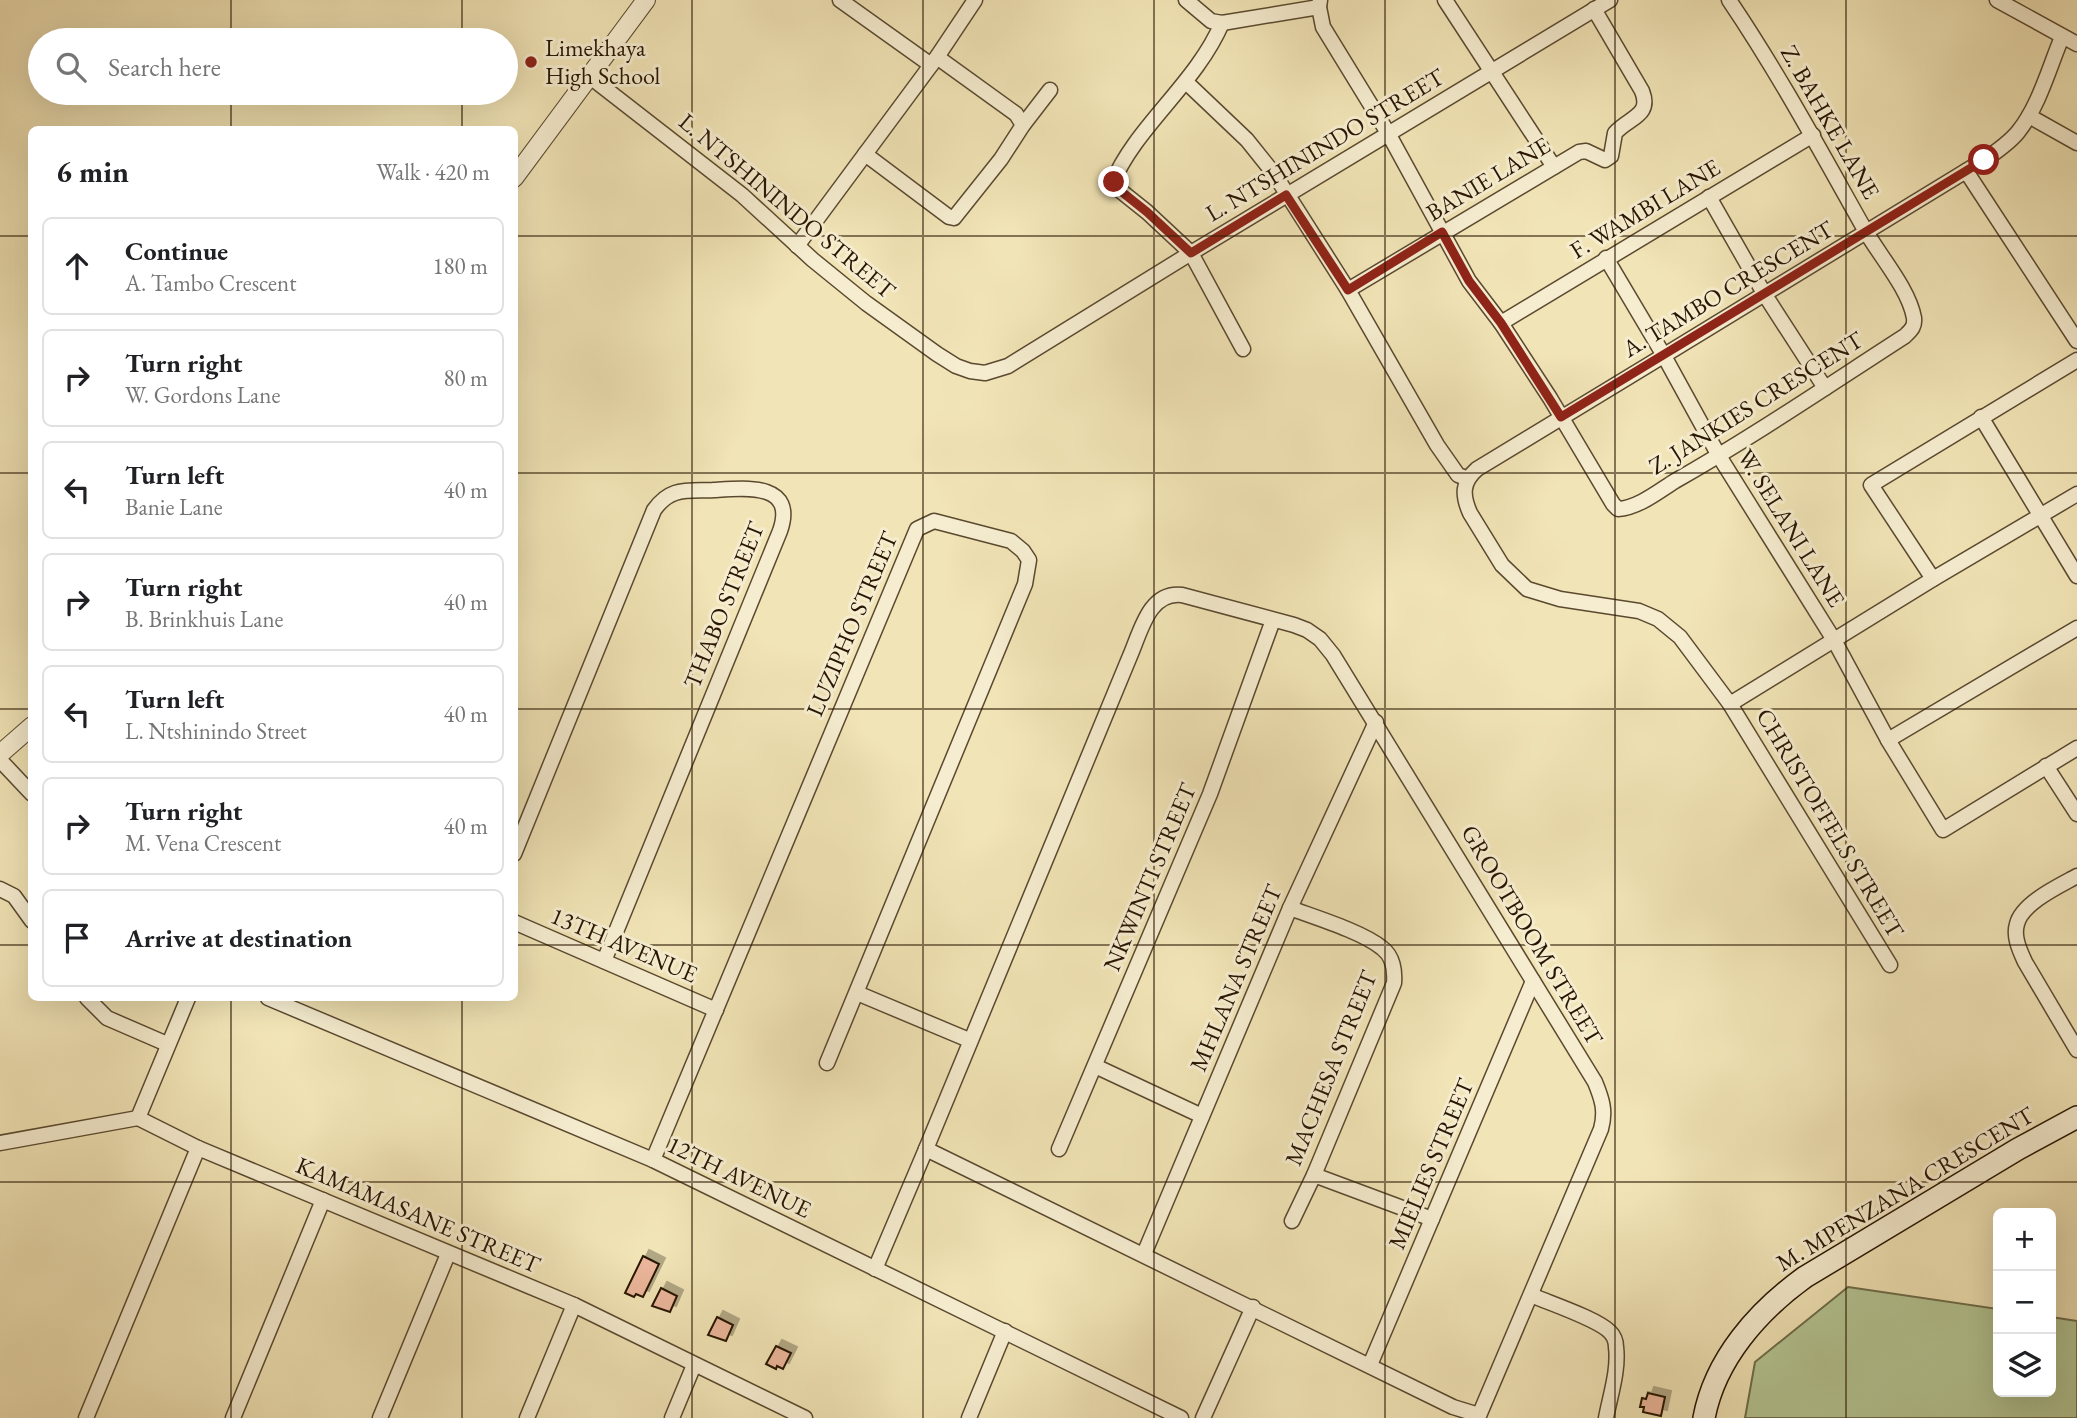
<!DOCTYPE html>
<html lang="en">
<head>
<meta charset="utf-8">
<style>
  body { margin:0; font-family:"EB Garamond",serif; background:#f6f6f6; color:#202124 }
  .controls { position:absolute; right:21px; bottom:21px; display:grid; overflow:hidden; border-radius:10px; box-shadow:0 7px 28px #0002 }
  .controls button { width:63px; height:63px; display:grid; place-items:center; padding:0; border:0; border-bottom:2px solid #e0e0e0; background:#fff; color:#202124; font:35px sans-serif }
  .stop { position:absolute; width:21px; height:21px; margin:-16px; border:5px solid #8f2418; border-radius:50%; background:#fff }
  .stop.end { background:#8f2418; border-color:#fff; box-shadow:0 2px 7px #0008 }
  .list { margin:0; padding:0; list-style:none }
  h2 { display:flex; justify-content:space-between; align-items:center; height:91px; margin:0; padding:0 28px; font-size:30px }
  h2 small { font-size:23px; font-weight:400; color:#757577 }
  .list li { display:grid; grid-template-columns:46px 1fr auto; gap:21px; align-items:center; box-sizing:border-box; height:98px; margin:0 14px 14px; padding:0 14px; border:2px solid #e0e0e0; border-radius:10px }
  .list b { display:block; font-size:26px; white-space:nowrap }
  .list p { margin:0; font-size:23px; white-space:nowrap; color:#757577 }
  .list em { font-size:23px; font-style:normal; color:#757577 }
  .icon { flex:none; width:38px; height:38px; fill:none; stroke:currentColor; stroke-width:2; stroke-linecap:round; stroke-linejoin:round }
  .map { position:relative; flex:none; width:2077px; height:1418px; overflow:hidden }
  .search { position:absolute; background:#fff; box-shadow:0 7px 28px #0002; left:28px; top:28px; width:490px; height:77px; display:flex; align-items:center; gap:18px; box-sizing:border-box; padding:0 24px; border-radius:38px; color:#757577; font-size:26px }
  .panel { position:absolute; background:#fff; box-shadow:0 7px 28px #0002; left:28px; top:126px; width:490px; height:875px; border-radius:10px }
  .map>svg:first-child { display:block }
  .green { fill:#b4c593; stroke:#6e6d4a; stroke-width:2 }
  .building { fill:#ebb69b; stroke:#281502; stroke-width:2; filter:url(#shadow) }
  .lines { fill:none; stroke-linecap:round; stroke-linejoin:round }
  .minor-casing { stroke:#5a492f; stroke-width:17 }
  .tertiary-casing { stroke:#5a492f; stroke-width:20 }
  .secondary-casing { stroke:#281502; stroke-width:24 }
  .minor { stroke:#f6edd0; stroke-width:14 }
  .tertiary { stroke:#f6edd0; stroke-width:18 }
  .secondary { stroke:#f6edd0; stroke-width:21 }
  .route { stroke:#8f2418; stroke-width:9 }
  .grid { fill:none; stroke:#281502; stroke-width:2; stroke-opacity:0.55 }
  .poi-dot { fill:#8f2418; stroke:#f6edd0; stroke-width:2.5 }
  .labels { text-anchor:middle; stroke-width:6; stroke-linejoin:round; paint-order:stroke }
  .poi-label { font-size:24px; fill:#281502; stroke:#f6edd0; text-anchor:start }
  .street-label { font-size:24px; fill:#281502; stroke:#f6edd0 }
</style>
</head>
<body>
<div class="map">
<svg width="2077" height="1418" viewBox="0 0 2077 1418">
  <defs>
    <filter id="shadow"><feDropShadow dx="6" dy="-6" stdDeviation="0" flood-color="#0004"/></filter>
  </defs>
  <rect width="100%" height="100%" fill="#f1e4b6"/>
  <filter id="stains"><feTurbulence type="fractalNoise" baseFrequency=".00286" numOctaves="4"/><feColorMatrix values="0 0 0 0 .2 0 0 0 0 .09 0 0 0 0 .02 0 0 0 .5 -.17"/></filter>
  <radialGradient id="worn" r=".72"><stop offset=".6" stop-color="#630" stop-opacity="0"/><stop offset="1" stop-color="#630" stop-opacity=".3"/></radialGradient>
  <polygon class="green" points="1848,1287 1998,1309 1998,1392 2051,1392 2051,1317 2077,1321 2077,1418 1745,1418 1755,1362"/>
  <g class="building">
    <polygon points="643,1256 659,1264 643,1297 636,1294 634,1297 625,1293"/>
    <polygon points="661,1288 677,1296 670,1312 652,1306"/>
    <polygon points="717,1317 733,1325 726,1341 708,1335"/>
    <polygon points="776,1346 791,1353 783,1369 777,1366 776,1369 766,1364"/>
    <polygon points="1648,1393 1665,1397 1661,1416 1643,1412 1644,1407 1640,1407 1642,1398 1646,1399"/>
  </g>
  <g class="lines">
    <g class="minor-casing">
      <g id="minor">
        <polyline points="840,0 931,65"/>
        <polyline points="1186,0 1211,21 1222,23 1319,7"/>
        <path d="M 1320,0 L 1319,7 L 1323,27 L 1388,133 L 1469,281 L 1501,323 L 1550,398 L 1613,504 L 1618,509 C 1638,508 1659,491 1675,481 C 1754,436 1829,385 1905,336 C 1911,330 1915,327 1914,318 C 1909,289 1879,255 1865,230 C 1821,152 1779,74 1729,0"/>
        <polyline points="1445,0 1554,167"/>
        <polyline points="1997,0 2077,44"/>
        <path d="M 1222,23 C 1196,84 1135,127 1112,184 L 1147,212 L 1191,253 L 1243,349"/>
        <polyline points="937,57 1016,114 1023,125"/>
        <polyline points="589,76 742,195 813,260 866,303 937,354 956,366 970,371 985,373 1008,366 1191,253 1610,0"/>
        <polyline points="1186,82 1247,140 1275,175 1348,290 1437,445 1458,475 1466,478"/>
        <polyline points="2029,116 2077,143"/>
        <polyline points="865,154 949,217 954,218 1001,159 1023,125 1050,90"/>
        <polyline points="1966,171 2077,341"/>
        <polyline points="1709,197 1765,295 1825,388"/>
        <polyline points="797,246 937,57 975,0"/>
        <polyline points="1606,258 1663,354 1719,456 1834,640 1888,740 1943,830 2077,748"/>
        <path d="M 1348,290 L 1579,152 L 1586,151 L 1605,160 L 1611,156 L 1615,133 C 1629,117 1652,116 1642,91 L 1594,9"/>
        <polyline points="1501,323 1813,135"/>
        <polyline points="1981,417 2077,576"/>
        <polyline points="1933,579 1871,485 2077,360"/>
        <polyline points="1730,704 1933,579 2077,494"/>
        <polyline points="1888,740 2077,628"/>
        <polyline points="0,760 32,794"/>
        <polyline points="2046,766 2077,814"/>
        <path d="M 514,854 L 654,510 C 659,503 666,496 675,493 C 687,489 702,491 714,490 C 744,488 797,482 780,531 L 604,961"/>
        <path d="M 2077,876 C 2059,886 2022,903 2017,924 C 2013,937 2020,951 2025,962 L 2077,1050"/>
        <polyline points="0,889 14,896 32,921"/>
        <path d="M 1290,908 C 1314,917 1363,932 1382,948 C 1393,956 1395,971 1394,983 L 1314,1175 L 1292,1221"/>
        <polyline points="514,922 716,1010"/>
        <path d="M 1890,965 L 1730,704 L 1680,637 L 1658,619 L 1639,611 L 1560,599 L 1527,589 L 1502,565 L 1470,513 C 1462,495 1462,482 1477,469 C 1646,366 1816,264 1984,160 C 1996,152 2009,143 2018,132 C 2039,106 2049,68 2062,37"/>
        <polyline points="857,993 969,1040"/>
        <polyline points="87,998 107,1018 167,1044"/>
        <polyline points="268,998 653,1160 1181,1418"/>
        <polyline points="1095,1066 1202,1116"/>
        <polyline points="138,1118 188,998"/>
        <polyline points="0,1143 138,1118 198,1148 574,1305 805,1418"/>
        <polyline points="1059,1149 1210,794 1273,620"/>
        <polyline points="653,1160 917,529 934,521 1011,541 1023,551 1029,560 1025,584 827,1063"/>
        <polyline points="1314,1175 1432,1219"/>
        <polyline points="1144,1254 1290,908 1376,722"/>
        <polyline points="875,1269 926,1149"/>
        <path d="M 1531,1295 C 1549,1303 1598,1319 1610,1332 C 1614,1336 1616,1342 1616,1347 C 1619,1370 1610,1396 1606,1418"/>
        <polyline points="1370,1365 1533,981"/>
        <polyline points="86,1418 198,1148"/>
        <polyline points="233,1418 323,1200"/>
        <polyline points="380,1418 448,1254"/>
        <polyline points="527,1418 574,1305"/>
        <polyline points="672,1418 694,1365"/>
        <polyline points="969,1418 1005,1331"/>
        <polyline points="1203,1418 1253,1307"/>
        <path d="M 1478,1418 L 1601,1129 C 1606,1111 1602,1099 1595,1082 L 1333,655 L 1320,639 L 1307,630 L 1294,625 L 1182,595 C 1149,591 1141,631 1130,656 L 926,1149 L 1453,1407 L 1479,1415"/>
      </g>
    </g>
    <g class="tertiary-casing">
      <g id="tertiary">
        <polyline points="514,178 646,0"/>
        <polyline points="0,754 32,726"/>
      </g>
    </g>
    <g class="secondary-casing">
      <path id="secondary" d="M 1704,1418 C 1715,1359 1758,1311 1805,1277 L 2018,1149 L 2077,1117"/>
    </g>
    <use href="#minor" class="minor"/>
    <use href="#tertiary" class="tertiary"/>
    <use href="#secondary" class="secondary"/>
  </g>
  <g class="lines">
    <polyline class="route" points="1114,182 1112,184 1147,212 1191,253 1286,195 1348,290 1442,232 1469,281 1501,323 1561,417 1984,160"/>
  </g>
  <path class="grid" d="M 231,0 L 231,40M 462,0 L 462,40M 692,0 L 692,1418M 923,0 L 923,1418M 1154,0 L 1154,1418M 1385,0 L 1385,1418M 1615,0 L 1615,1418M 1846,0 L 1846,1418M 231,93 L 231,130M 462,93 L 462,130M 0,236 L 32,236M 514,236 L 2077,236M 0,473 L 32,473M 514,473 L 2077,473M 0,709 L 32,709M 514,709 L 2077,709M 0,945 L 32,945M 514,945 L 2077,945M 231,998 L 231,1418M 462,998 L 462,1418M 0,1182 L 2077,1182"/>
  <circle class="poi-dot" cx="531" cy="62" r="7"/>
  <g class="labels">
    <g class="poi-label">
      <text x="545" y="56">Limekhaya<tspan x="545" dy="28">High School</tspan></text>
    </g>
    <g class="street-label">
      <text transform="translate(1830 122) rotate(60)" y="8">Z. BAHKE LANE</text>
      <text transform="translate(1325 145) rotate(-31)" y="8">L. NTSHININDO STREET</text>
      <text transform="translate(1488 179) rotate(-31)" y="8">BANIE LANE</text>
      <text transform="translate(787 206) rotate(40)" y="8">L. NTSHININDO STREET</text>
      <text transform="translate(1645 209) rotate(-31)" y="8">F. WAMBI LANE</text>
      <text transform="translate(1728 289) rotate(-31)" y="8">A. TAMBO CRESCENT</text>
      <text transform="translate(1756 403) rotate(-32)" y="8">Z. JANKIES CRESCENT</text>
      <text transform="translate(1791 528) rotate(58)" y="8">W. SELANI LANE</text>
      <text transform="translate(724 605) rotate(-68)" y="8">THABO STREET</text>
      <text transform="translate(852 624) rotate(-67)" y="8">LUZIPHO STREET</text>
      <text transform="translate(1830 823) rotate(59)" y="8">CHRISTOFFELS STREET</text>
      <text transform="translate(1150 877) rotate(-67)" y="8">NKWINTI STREET</text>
      <text transform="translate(1532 935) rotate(59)" y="8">GROOTBOOM STREET</text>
      <text transform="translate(624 945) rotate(23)" y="8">13TH AVENUE</text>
      <text transform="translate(1236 978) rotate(-67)" y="8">MHLANA STREET</text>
      <text transform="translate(1331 1068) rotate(-68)" y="8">MACHESA STREET</text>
      <text transform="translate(1431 1164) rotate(-67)" y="8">MIELIES STREET</text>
      <text transform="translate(739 1177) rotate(26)" y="8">12TH AVENUE</text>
      <text transform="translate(1905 1189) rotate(-31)" y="8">M. MPENZANA CRESCENT</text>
      <text transform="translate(418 1215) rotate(23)" y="8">KAMAMASANE STREET</text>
    </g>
  </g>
  <rect width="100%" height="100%" filter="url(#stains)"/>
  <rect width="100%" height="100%" fill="url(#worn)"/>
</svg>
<div class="controls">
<button>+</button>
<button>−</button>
<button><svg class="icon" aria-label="layers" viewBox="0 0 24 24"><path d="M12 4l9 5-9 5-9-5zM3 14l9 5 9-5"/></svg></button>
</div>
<div class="stop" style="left:1984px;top:160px"></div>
<div class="stop end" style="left:1114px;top:182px"></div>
<div class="search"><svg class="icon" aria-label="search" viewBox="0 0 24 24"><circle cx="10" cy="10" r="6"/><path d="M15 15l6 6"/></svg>Search here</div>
<section class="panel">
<h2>6 min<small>Walk · 420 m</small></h2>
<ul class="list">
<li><svg class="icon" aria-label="ahead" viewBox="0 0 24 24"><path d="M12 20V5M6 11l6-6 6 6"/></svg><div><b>Continue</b><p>A. Tambo Crescent</p></div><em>180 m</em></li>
<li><svg class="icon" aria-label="right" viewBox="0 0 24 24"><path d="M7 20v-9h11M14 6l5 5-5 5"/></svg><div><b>Turn right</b><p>W. Gordons Lane</p></div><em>80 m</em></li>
<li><svg class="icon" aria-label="left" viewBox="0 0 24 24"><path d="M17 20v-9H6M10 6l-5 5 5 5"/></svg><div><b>Turn left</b><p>Banie Lane</p></div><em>40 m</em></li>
<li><svg class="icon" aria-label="right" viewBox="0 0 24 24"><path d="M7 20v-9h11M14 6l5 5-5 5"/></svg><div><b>Turn right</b><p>B. Brinkhuis Lane</p></div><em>40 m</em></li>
<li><svg class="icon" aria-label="left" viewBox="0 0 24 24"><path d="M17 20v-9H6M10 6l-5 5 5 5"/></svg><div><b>Turn left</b><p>L. Ntshinindo Street</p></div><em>40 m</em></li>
<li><svg class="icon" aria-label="right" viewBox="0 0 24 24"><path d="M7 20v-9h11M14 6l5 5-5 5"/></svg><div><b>Turn right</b><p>M. Vena Crescent</p></div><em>40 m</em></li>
<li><svg class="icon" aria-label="arrive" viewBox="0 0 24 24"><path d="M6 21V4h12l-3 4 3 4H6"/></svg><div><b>Arrive at destination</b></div></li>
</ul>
</section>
</div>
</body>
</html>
